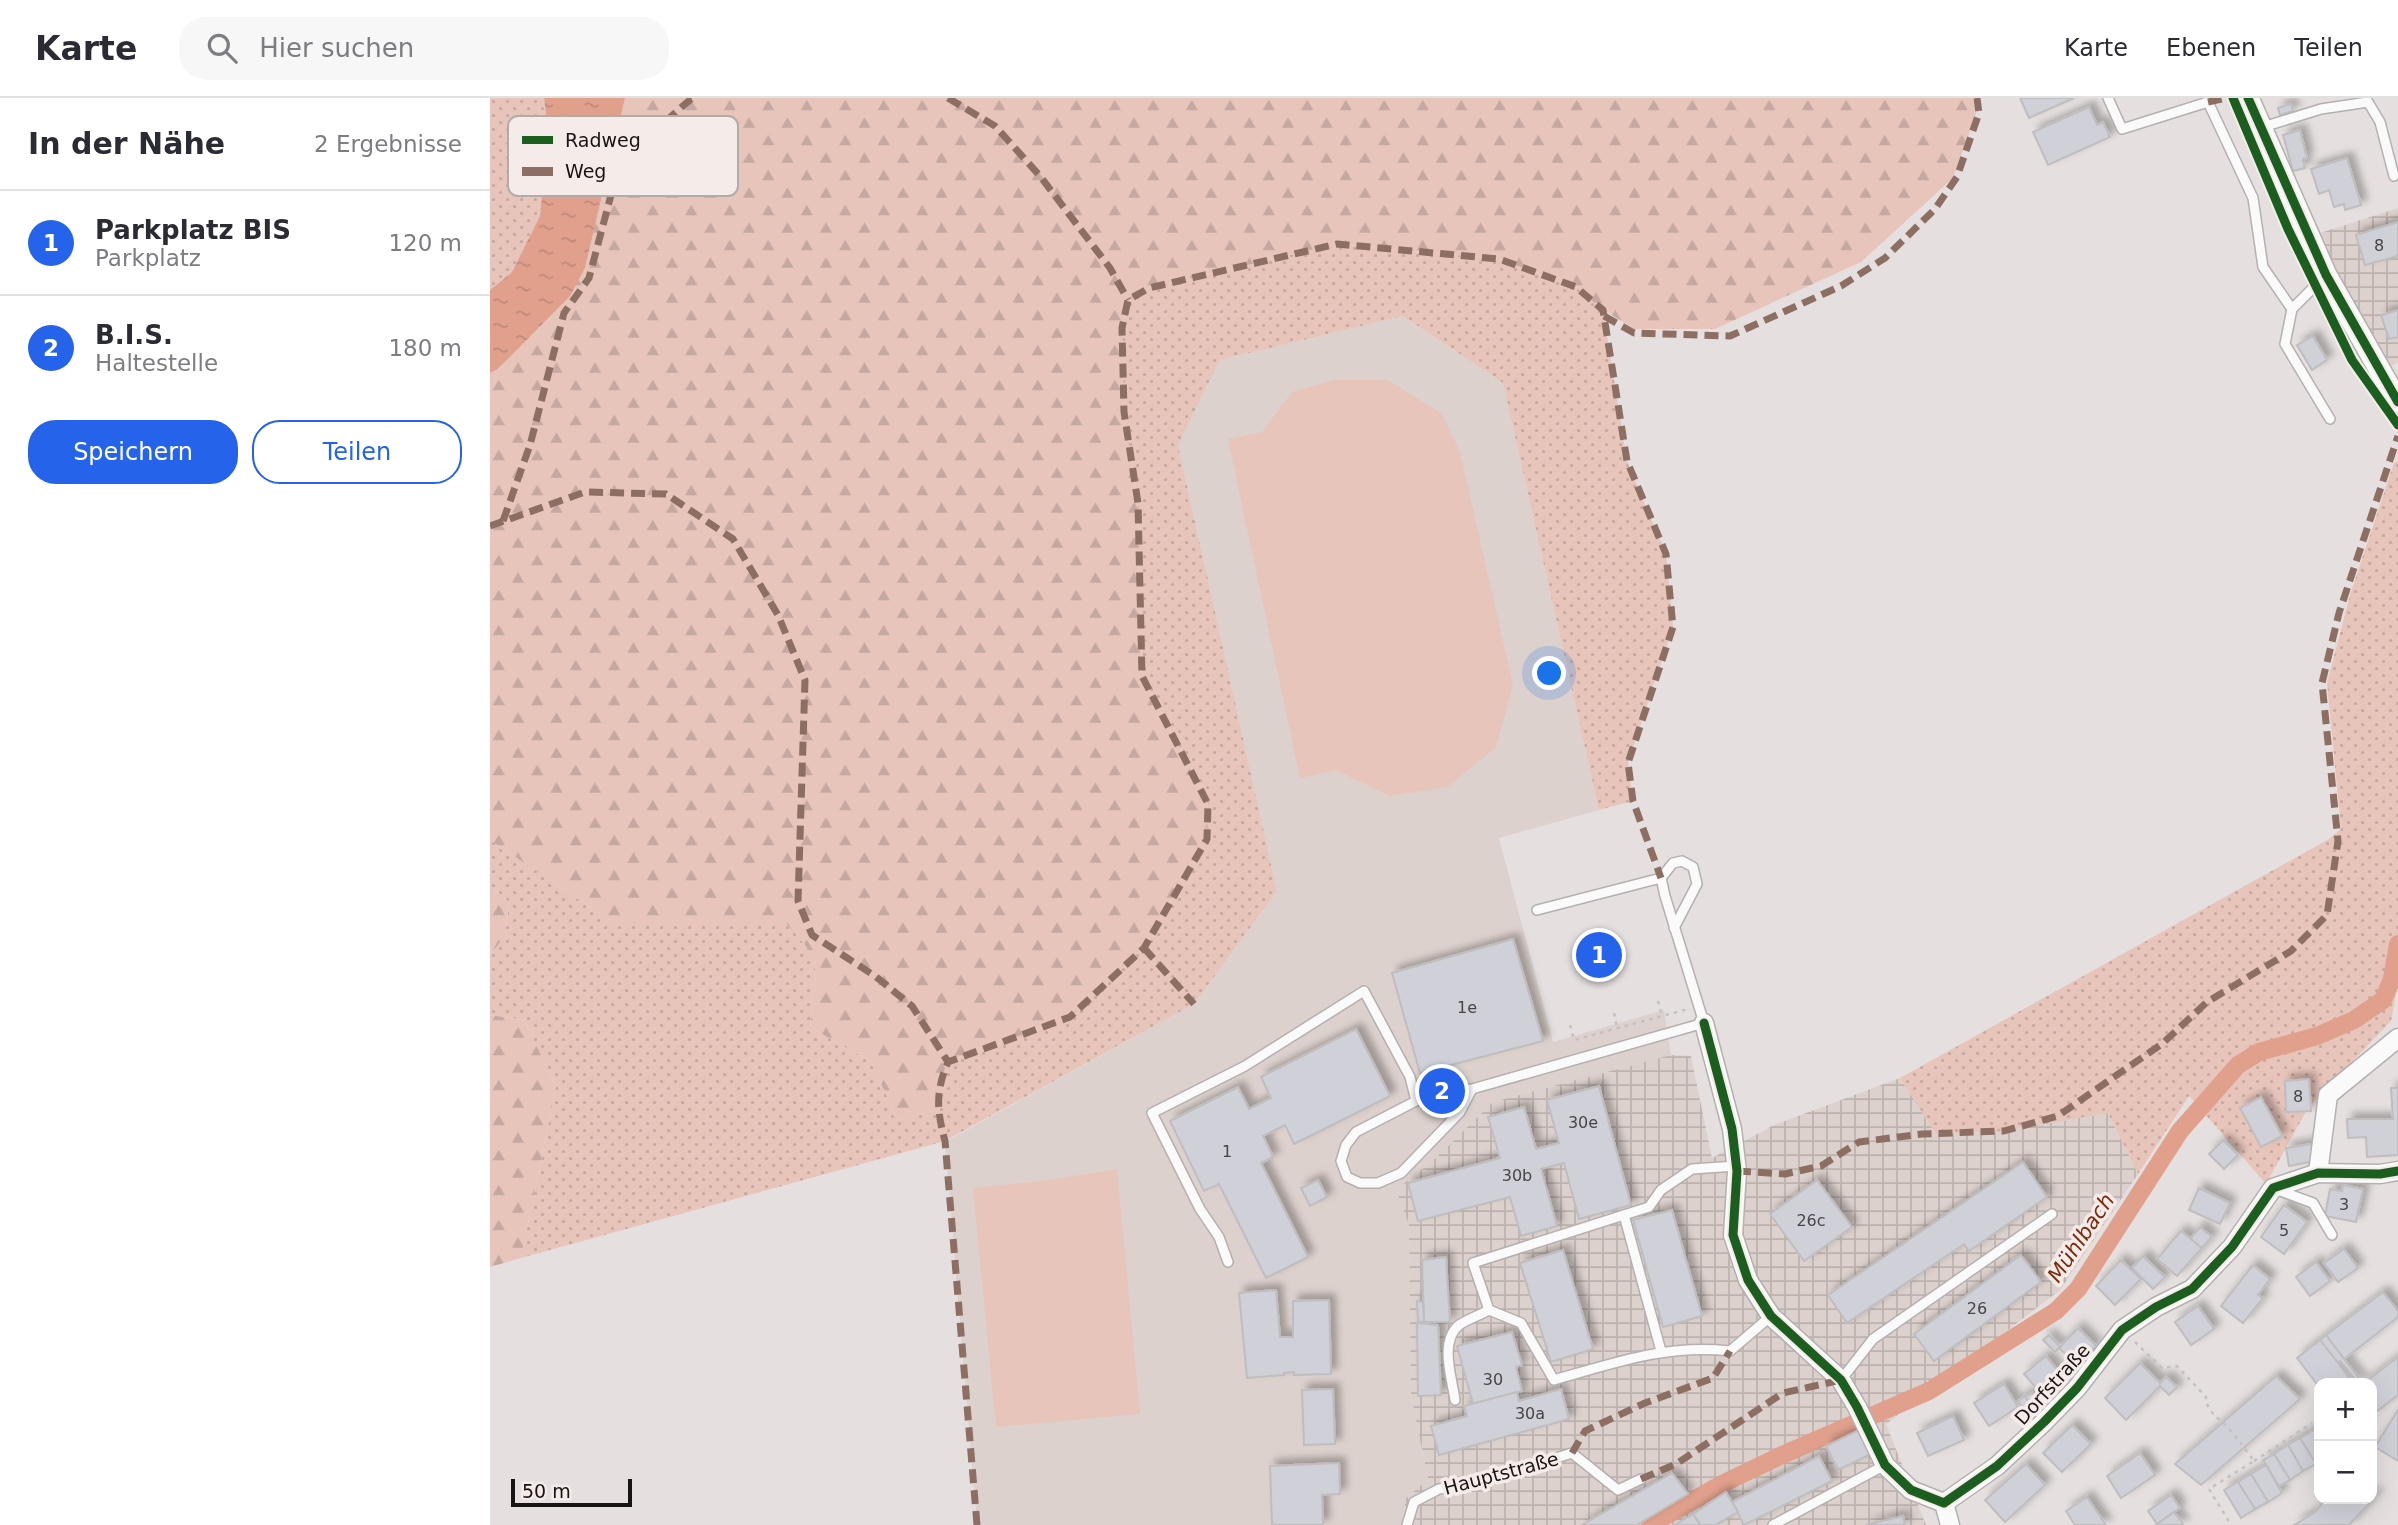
<!DOCTYPE html>
<html lang="de">
<head>
<meta charset="utf-8">
<style>
  body { margin:0; font-family:"DejaVu Sans",sans-serif; background:#f7f7f7; color:#2b2b33 }
  .controls { position:absolute; right:21px; bottom:21px; display:grid; overflow:hidden; border-radius:14px; box-shadow:0 7px 28px #0002 }
  .controls button { width:63px; height:63px; display:grid; place-items:center; padding:0; border:0; border-bottom:2px solid #e1e1e2; background:#fff; color:#2b2b33; font:35px sans-serif }
  .scale { position:absolute; left:21px; bottom:18px; width:121px; box-sizing:border-box; padding-left:7px; border:4px solid #171413; border-top:0; font-size:19px; line-height:24px; white-space:nowrap; color:#171413; -webkit-text-stroke:5px #f5ecea; paint-order:stroke }
  .you { position:absolute; left:1060px; top:576px; width:24px; height:24px; margin:-18px; border:5px solid #fff; border-radius:50%; background:#1a73e8; box-shadow:0 0 0 10px #1a73e833 }
  .badge { display:grid; place-items:center; width:46px; height:46px; border-radius:50%; background:#2563eb; color:#fff; font-size:23px; font-weight:700 }
  .pin { position:absolute; translate:-50% -50%; border:4px solid #fff; box-shadow:0 2px 7px #0006 }
  .list { margin:0; padding:0; list-style:none }
  h2 { display:flex; justify-content:space-between; align-items:center; height:91px; margin:0; padding:0 28px; font-size:30px }
  h2 small { font-size:23px; font-weight:400; color:#7c7c81 }
  .list li { display:grid; grid-template-columns:46px 1fr auto; gap:21px; align-items:center; box-sizing:border-box; height:105px; padding:0 28px; border-top:2px solid #e1e1e2 }
  .list b { display:block; font-size:26px; white-space:nowrap }
  .list p { margin:0; font-size:23px; white-space:nowrap; color:#7c7c81 }
  .list em { font-size:23px; font-style:normal; color:#7c7c81 }
  .actions { display:flex; gap:14px; padding:21px 28px }
  .actions a { flex:1; padding:16px 0; border:2px solid #2563eb; border-radius:28px; text-align:center; font-size:24px; color:#2563eb }
  .actions .main { background:#2563eb; color:#fff }
  .icon { flex:none; width:38px; height:38px; fill:none; stroke:currentColor; stroke-width:2; stroke-linecap:round; stroke-linejoin:round }
  .map { position:relative; flex:none; width:1908px; height:1427px; overflow:hidden }
  header { display:flex; align-items:center; gap:42px; box-sizing:border-box; height:98px; padding:0 35px; background:#fff; border-bottom:2px solid #e1e1e2 }
  header strong { font-size:33px }
  nav { display:flex; gap:38px; margin-inline-start:auto; font-size:24px }
  .search { width:490px; height:63px; background:#f7f7f7; display:flex; align-items:center; gap:18px; box-sizing:border-box; padding:0 24px; border-radius:28px; color:#7c7c81; font-size:26px }
  main { display:flex }
  aside { flex:1; background:#fff }
  .map>svg:first-child { display:block }
  .built { fill:#dcd1cd }
  .industrial { fill:url(#industrial-grid) }
  .grass { fill:url(#grass-dots) }
  .forest { fill:url(#forest-firs) }
  .pitch { fill:#e7c5bb }
  .water { fill:url(#water-ripples) }
  .lines { fill:none; stroke-linecap:round; stroke-linejoin:round }
  .canal { stroke:#e0a08c; stroke-width:18 }
  .building { fill:#d0d0d9; stroke:#bfbdbe; stroke-width:2; filter:url(#shadow) }
  .service-casing { stroke:#b4b0af; stroke-width:12 }
  .minor-casing { stroke:#b4b0af; stroke-width:21 }
  .tertiary-casing { stroke:#b4b0af; stroke-width:24 }
  .path { stroke:#c2c1c1; stroke-width:2.5; stroke-dasharray:3.5 5; stroke-linecap:butt }
  .service { stroke:#fbfafa; stroke-width:9 }
  .minor { stroke:#fbfafa; stroke-width:18 }
  .tertiary { stroke:#fbfafa; stroke-width:21 }
  .quiet { stroke:#8d6e63; stroke-width:7; stroke-dasharray:14 7; stroke-linecap:butt }
  .cycleway-casing { stroke:#f5ecea; stroke-width:13 }
  .cycleway { stroke:#1b5e20; stroke-width:9 }
  .labels { text-anchor:middle; stroke-width:7; stroke-linejoin:round; paint-order:stroke }
  .number-label { font-size:16px; fill:#474546 }
  .street-label { font-size:19px; fill:#171413; stroke:#f5ecea }
  .water-label { font-size:21px; font-style:italic; fill:#7b2b0e; stroke:#f5ecea }
  .key { fill:#f5ecea; stroke:#b2abaa; stroke-width:2 }
  .key-label { font-size:19px; fill:#171413 }
</style>
</head>
<body>
<header>
<strong>Karte</strong>
<div class="search"><svg class="icon" aria-label="search" viewBox="0 0 24 24"><circle cx="10" cy="10" r="6"/><path d="M15 15l6 6"/></svg>Hier suchen</div>
<nav><a>Karte</a><a>Ebenen</a><a>Teilen</a></nav>
</header>
<main>
<aside>
<h2>In der Nähe<small>2 Ergebnisse</small></h2>
<ul class="list">
<li><span class="badge">1</span><div><b>Parkplatz BIS</b><p>Parkplatz</p></div><em>120 m</em></li>
<li><span class="badge">2</span><div><b>B.I.S.</b><p>Haltestelle</p></div><em>180 m</em></li>
</ul>
<div class="actions"><a class="main">Speichern</a><a>Teilen</a></div>
</aside>
<div class="map">
<svg width="1908" height="1427" viewBox="0 0 1908 1427">
  <defs>
    <pattern id="industrial-grid" width="8" height="8" patternUnits="userSpaceOnUse" patternTransform="scale(1.75)"><rect width="8" height="8" fill="#dcd1cd"/><path d="M0 4h8M4 0v8" fill="none" stroke="#bcb3af"/></pattern>
    <pattern id="grass-dots" width="8" height="8" patternUnits="userSpaceOnUse" patternTransform="scale(1.75)"><rect width="8" height="8" fill="#e7c5bb"/><path d="M2 2h.1M6 6h.1" fill="none" stroke="#c5a8a0" stroke-width="1.8" stroke-linecap="round"/></pattern>
    <pattern id="forest-firs" width="22" height="20" patternUnits="userSpaceOnUse" patternTransform="scale(1.75)"><rect width="22" height="20" fill="#e7c5bb"/><path d="M5 1l3.5 6h-7zM16 11l3.5 6h-7z" fill="#c5a8a0"/></pattern>
    <pattern id="water-ripples" width="26" height="14" patternUnits="userSpaceOnUse" patternTransform="scale(1.75)"><rect width="26" height="14" fill="#e0a08c"/><path d="M2 4q2-2 4 0t4 0M15 11q2-2 4 0t4 0" fill="none" stroke="#bf8978"/></pattern>
    <filter id="shadow"><feDropShadow dx="6" dy="-6" stdDeviation="3.5" flood-color="#0004"/></filter>
  </defs>
  <rect width="100%" height="100%" fill="#e5e0df"/>
  <polygon class="built" points="913,218 1013,285 1109,712 1009,740 1063,944 1174,912 1181,957 1003,1004 946,1060 907,1092 919,1127 921,1297 938,1381 916,1400 912,1427 487,1427 455,1044 704,906 787,793 688,347 730,262"/>
  <g class="industrial">
    <polygon points="1908,110 1908,264 1896,271 1824,137"/>
    <polygon points="1181,957 1201,958 1222,1060 1284,1027 1410,980 1446,1036 1514,1033 1618,1015 1648,1076 1570,1192 1396,1326 1436,1427 912,1427 916,1400 938,1381 921,1297 919,1127 906,1092 946,1060 1003,1004"/>
  </g>
  <g class="grass">
    <polygon points="0,0 54,0 58,32 50,118 22,174 0,192"/>
    <polygon points="847,146 1009,161 1086,189 1113,212 1137,363 1176,456 1183,529 1138,665 1143,703 1109,712 1013,285 913,218 730,262 688,347 787,793 704,906 455,1043 31,1160 66,988 34,922 0,917 0,856 15,839 19,804 0,789 0,742 124,825 296,824 326,860 320,929 381,964 408,1022 446,1012 451,980 458,964 580,919 718,706 652,578 648,405 634,314 632,230 638,202 659,190"/>
    <polygon points="1908,363 1908,884 1901,923 1818,1010 1776,1086 1699,998 1648,1076 1618,1015 1514,1033 1446,1036 1410,980 1839,741 1851,731 1837,585 1860,497 1904,365"/>
  </g>
  <g class="forest">
    <polygon points="135,0 1483,0 1486,16 1463,80 1371,164 1225,231 1145,231 1113,212 1086,189 1009,161 847,146 659,190 638,202 632,230 634,314 648,405 652,578 718,706 717,741 654,850 580,919 458,964 451,980 447,1012 408,1022 381,964 320,929 326,860 296,825 124,825 0,742 0,275 9,271 95,170"/>
    <polygon points="0,789 19,804 15,839 0,856"/>
    <polygon points="0,917 34,922 66,988 31,1160 0,1169"/>
  </g>
  <g class="pitch">
    <polygon points="844,282 898,282 952,316 970,354 1023,587 1006,649 957,689 900,698 846,672 810,680 738,341 772,334 802,294"/>
    <polygon points="627,1071 650,1316 506,1329 483,1090 559,1082"/>
  </g>
  <polygon class="water" points="54,0 135,0 95,170 80,198 8,271 0,275 0,192 22,174 50,118 58,32"/>
  <g class="lines">
    <polyline class="canal" points="1160,1427 1230,1387 1292,1357 1439,1293 1566,1213 1588,1191 1690,1033 1748,967 1769,954 1827,938 1864,922 1893,902 1902,881 1908,846"/>
  </g>
  <g class="building">
    <polygon points="1530,0 1584,0 1539,20"/>
    <polygon points="1801,6 1803,13 1790,17 1788,10"/>
    <polygon points="1599,9 1607,27 1613,24 1620,39 1558,67 1543,34"/>
    <polygon points="1810,32 1817,60 1813,61 1815,70 1803,73 1793,37"/>
    <polygon points="1857,60 1871,107 1855,112 1854,106 1844,109 1839,92 1829,96 1821,71"/>
    <polygon points="1908,124 1908,158 1875,167 1866,137"/>
    <polygon points="1908,212 1908,239 1899,241 1891,217"/>
    <polygon points="1823,238 1837,262 1822,272 1807,247"/>
    <polygon points="1023,841 1053,943 930,975 902,875"/>
    <polygon points="866,931 900,998 804,1046 795,1027 773,1038 783,1059 771,1065 818,1159 776,1180 729,1086 714,1093 680,1023 748,989 759,1011 781,1000 771,979"/>
    <polygon points="1819,981 1821,1013 1796,1014 1795,983"/>
    <polygon points="1109,988 1141,1107 1089,1121 1074,1065 1051,1071 1067,1128 1031,1138 1020,1099 928,1123 918,1085 1010,1060 998,1019 1034,1009 1046,1051 1069,1045 1057,1002"/>
    <polygon points="1901,990 1908,990 1908,1057 1877,1059 1876,1039 1858,1040 1857,1021 1903,1021"/>
    <polygon points="1771,999 1792,1038 1771,1049 1750,1010"/>
    <polygon points="1733,1042 1748,1057 1734,1071 1719,1056"/>
    <polygon points="1822,1046 1825,1063 1799,1068 1796,1050"/>
    <polygon points="1533,1064 1557,1099 1479,1153 1474,1146 1357,1225 1338,1197"/>
    <polygon points="828,1082 837,1099 820,1108 811,1090"/>
    <polygon points="1327,1082 1362,1129 1314,1163 1280,1116"/>
    <polygon points="1853,1087 1873,1091 1866,1124 1835,1118 1840,1091 1852,1093"/>
    <polygon points="1709,1090 1740,1105 1730,1126 1699,1112"/>
    <polygon points="1794,1107 1817,1124 1794,1156 1771,1139"/>
    <polygon points="1182,1112 1212,1218 1173,1229 1143,1122"/>
    <polygon points="1710,1129 1722,1139 1712,1150 1700,1141"/>
    <polygon points="1691,1133 1712,1150 1687,1178 1667,1161"/>
    <polygon points="1854,1151 1868,1170 1848,1184 1834,1165"/>
    <polygon points="1073,1152 1103,1251 1061,1264 1030,1165"/>
    <polygon points="1531,1157 1551,1184 1444,1263 1424,1236"/>
    <polygon points="1653,1158 1675,1179 1663,1191 1642,1170"/>
    <polygon points="956,1159 960,1224 934,1224 932,1162"/>
    <polygon points="1631,1162 1651,1181 1625,1207 1606,1188"/>
    <polygon points="1826,1164 1840,1183 1820,1198 1806,1179"/>
    <polygon points="1763,1167 1780,1181 1768,1197 1773,1200 1753,1225 1731,1208"/>
    <polygon points="786,1192 790,1239 803,1239 803,1203 839,1202 841,1276 804,1277 804,1274 794,1275 794,1277 757,1280 749,1195"/>
    <polygon points="1893,1194 1908,1213 1908,1219 1854,1261 1836,1237"/>
    <polygon points="927,1203 933,1204 934,1224 928,1224"/>
    <polygon points="1708,1208 1724,1231 1701,1247 1685,1224"/>
    <polygon points="927,1225 948,1227 951,1297 928,1298"/>
    <polygon points="1588,1230 1606,1248 1587,1267 1569,1250"/>
    <polygon points="1022,1234 1032,1267 1026,1269 1032,1293 983,1306 967,1248"/>
    <polygon points="1559,1237 1570,1249 1565,1254 1553,1242"/>
    <polygon points="1836,1237 1854,1261 1873,1285 1868,1285 1850,1263 1848,1265 1830,1242"/>
    <polygon points="1830,1242 1848,1265 1863,1285 1829,1285 1829,1289 1807,1260"/>
    <polygon points="1556,1258 1573,1279 1551,1296 1534,1276"/>
    <polygon points="1908,1259 1908,1297 1882,1317 1882,1285 1874,1285"/>
    <polygon points="1650,1265 1670,1285 1670,1288 1636,1322 1615,1300"/>
    <polygon points="1786,1278 1810,1301 1711,1387 1685,1366"/>
    <polygon points="1676,1279 1687,1289 1679,1297 1670,1288 1670,1285"/>
    <polygon points="1514,1286 1528,1309 1499,1328 1484,1305"/>
    <polygon points="843,1291 845,1346 814,1347 812,1292"/>
    <polygon points="1071,1291 1079,1321 949,1357 941,1328 977,1318 974,1308 1027,1294 1029,1303"/>
    <polygon points="1542,1295 1548,1306 1542,1310 1535,1298"/>
    <polygon points="1535,1298 1542,1310 1535,1314 1528,1303"/>
    <polygon points="1908,1312 1908,1363 1885,1349"/>
    <polygon points="1463,1318 1474,1342 1438,1358 1427,1335"/>
    <polygon points="1582,1327 1601,1346 1572,1374 1553,1355"/>
    <polygon points="1371,1331 1383,1355 1348,1372 1336,1348"/>
    <polygon points="1824,1332 1829,1340 1829,1364 1826,1366 1810,1340"/>
    <polygon points="1810,1340 1826,1366 1813,1373 1798,1347"/>
    <polygon points="1798,1347 1813,1373 1800,1382 1784,1356"/>
    <polygon points="1650,1355 1665,1377 1631,1400 1617,1378"/>
    <polygon points="1784,1356 1800,1382 1789,1388 1773,1362"/>
    <polygon points="1329,1358 1342,1383 1254,1427 1242,1404"/>
    <polygon points="849,1365 850,1396 832,1397 833,1427 782,1427 780,1368"/>
    <polygon points="1536,1366 1555,1387 1515,1424 1495,1402"/>
    <polygon points="1776,1367 1792,1395 1778,1404 1761,1376"/>
    <polygon points="1182,1375 1198,1396 1147,1427 1092,1427"/>
    <polygon points="1761,1376 1778,1404 1765,1411 1748,1384"/>
    <polygon points="1748,1384 1765,1411 1751,1420 1734,1392"/>
    <polygon points="1236,1394 1248,1414 1225,1427 1211,1427 1203,1416"/>
    <polygon points="1882,1394 1886,1398 1859,1427 1804,1427 1825,1414 1836,1401 1882,1401"/>
    <polygon points="1681,1397 1690,1410 1667,1426 1658,1413"/>
    <polygon points="1597,1399 1616,1427 1585,1427 1576,1413"/>
    <polygon points="1684,1414 1693,1426 1691,1427 1666,1427"/>
    <polygon points="1203,1416 1210,1427 1185,1427"/>
    <polygon points="1413,1418 1415,1427 1376,1427"/>
  </g>
  <g class="lines">
    <g class="service-casing">
      <g id="service">
        <polyline points="1618,0 1632,31 1718,4 1763,100 1773,169 1802,211"/>
        <polyline points="1773,29 1831,11 1878,4 1890,24 1904,78"/>
        <polyline points="1835,178 1802,211 1795,246 1840,321"/>
        <polyline points="1047,812 1171,780 1183,765 1192,763 1203,769 1207,786 1184,830"/>
        <polyline points="982,991 970,1014 911,1075 888,1085 870,1085 857,1079 851,1063 856,1047 866,1034 926,1003 952,993 982,991 1214,925 1175,798 1171,780"/>
        <polyline points="1785,1091 1823,1105 1842,1137"/>
        <polyline points="1134,1117 1171,1253"/>
        <polyline points="738,1164 729,1139 710,1111 662,1015 755,968 874,893 920,979 926,1003"/>
        <polyline points="999,1212 983,1165 1159,1109 1171,1092 1202,1071 1246,1068"/>
        <path d="M 999,1212 L 1031,1225 L 1064,1282 C 1124,1265 1176,1246 1240,1253 L 1281,1218"/>
        <polyline points="1351,1282 1383,1241 1562,1116"/>
        <path d="M 965,1302 C 962,1280 949,1244 969,1227 C 978,1221 990,1217 999,1212"/>
        <polyline points="917,1427 924,1404 949,1391 985,1386 1082,1355 1128,1392 1151,1381"/>
        <polyline points="1283,1427 1395,1367"/>
      </g>
    </g>
    <g class="minor-casing">
      <g id="minor">
        <polyline points="1214,925 1242,1031 1247,1073 1243,1137 1258,1182 1281,1218 1351,1282 1367,1309 1395,1367 1421,1392 1454,1405"/>
        <polyline points="1828,1075 1838,997 1908,940"/>
        <polyline points="1454,1405 1507,1368 1554,1324 1587,1290 1632,1232 1666,1209 1702,1191 1742,1149 1783,1090 1828,1075 1890,1076 1908,1073"/>
        <polyline points="1454,1405 1460,1427"/>
      </g>
    </g>
    <g class="tertiary-casing">
      <polyline id="tertiary" points="1758,0 1836,177 1908,304"/>
    </g>
    <g class="path">
      <polyline points="1168,903 1172,918"/>
      <polyline points="1124,915 1127,930"/>
      <polyline points="1080,927 1084,942 1198,911"/>
      <path d="M 1645,1244 L 1672,1270 L 1687,1268 L 1716,1299 C 1717,1316 1729,1319 1739,1331 C 1748,1341 1756,1352 1764,1363 L 1719,1391 L 1741,1427"/>
      <polyline points="1764,1363 1822,1325"/>
    </g>
    <use href="#service" class="service"/>
    <use href="#minor" class="minor"/>
    <use href="#tertiary" class="tertiary"/>
    <g class="quiet">
      <polyline points="458,0 505,28 550,78 620,170 638,202"/>
      <polyline points="1718,4 1736,0"/>
      <polyline points="1114,218 1144,235 1240,238 1351,188 1395,160 1445,111 1467,79 1489,15 1487,0"/>
      <polyline points="13,423 40,347 74,215 99,180 130,63 201,1 205,0"/>
      <polyline points="0,428 95,394 176,396 243,441 288,517 315,582 308,803 322,837 385,878 422,908 458,964"/>
      <polyline points="654,850 704,906"/>
      <polyline points="1247,1073 1295,1076 1331,1068 1369,1044 1432,1036 1514,1033 1568,1018 1673,945 1717,904 1801,853 1837,817 1848,743 1832,585 1849,515 1908,338"/>
      <polyline points="1082,1355 1095,1333 1155,1305 1223,1280 1240,1253"/>
      <polyline points="1151,1381 1186,1366 1293,1295 1351,1282"/>
      <path d="M 487,1427 L 455,1043 C 447,1013 445,994 458,964 L 580,919 L 654,850 L 717,741 L 718,706 L 652,578 L 648,405 L 634,314 L 632,230 L 638,202 L 659,190 L 847,146 L 1009,161 L 1086,189 L 1113,212 L 1137,363 L 1176,456 L 1183,529 L 1138,665 L 1143,703 L 1171,780"/>
    </g>
    <g class="cycleway-casing">
      <g id="cycleway">
        <polyline points="1743,0 1798,131 1862,262 1908,327"/>
        <polyline points="1758,0 1836,177 1908,304"/>
        <polyline points="1214,925 1242,1031 1247,1073 1243,1137 1258,1182 1281,1218 1351,1282 1367,1309 1395,1367 1421,1392 1454,1405 1507,1368 1554,1324 1587,1290 1632,1232 1666,1209 1702,1191 1742,1149 1783,1090 1828,1075 1890,1076 1908,1073"/>
      </g>
    </g>
    <use href="#cycleway" class="cycleway"/>
  </g>
  <g class="labels">
    <g class="number-label">
      <text x="1889" y="153">8</text>
      <text x="977" y="915">1e</text>
      <text x="1808" y="1004">8</text>
      <text x="1093" y="1030">30e</text>
      <text x="737" y="1059">1</text>
      <text x="1027" y="1083">30b</text>
      <text x="1854" y="1112">3</text>
      <text x="1321" y="1128">26c</text>
      <text x="1794" y="1138">5</text>
      <text x="1487" y="1216">26</text>
      <text x="1003" y="1287">30</text>
      <text x="1040" y="1321">30a</text>
    </g>
    <g class="street-label">
      <text transform="translate(1562 1286) rotate(-48)" y="7">Dorfstraße</text>
      <text transform="translate(1011 1375) rotate(-15)" y="7">Hauptstraße</text>
    </g>
    <g class="water-label">
      <text transform="translate(1591 1140) rotate(-56)" y="7">Mühlbach</text>
    </g>
  </g>
  <rect x="18" y="18" width="230" height="80" rx="10" class="key"/>
  <rect x="32" y="38" width="31" height="8" fill="#1b5e20"/>
  <rect x="32" y="69" width="31" height="9" fill="#8d6e63"/>
  <g class="key-label">
    <text x="75" y="49">Radweg</text>
    <text x="75" y="80">Weg</text>
  </g>
</svg>
<div class="controls">
<button>+</button>
<button>−</button>
</div>
<div class="scale">50 m</div>
<div class="you"></div>
<div class="pin badge" style="left:1109px;top:857px">1</div>
<div class="pin badge" style="left:952px;top:993px">2</div>
</div>
</main>
</body>
</html>
